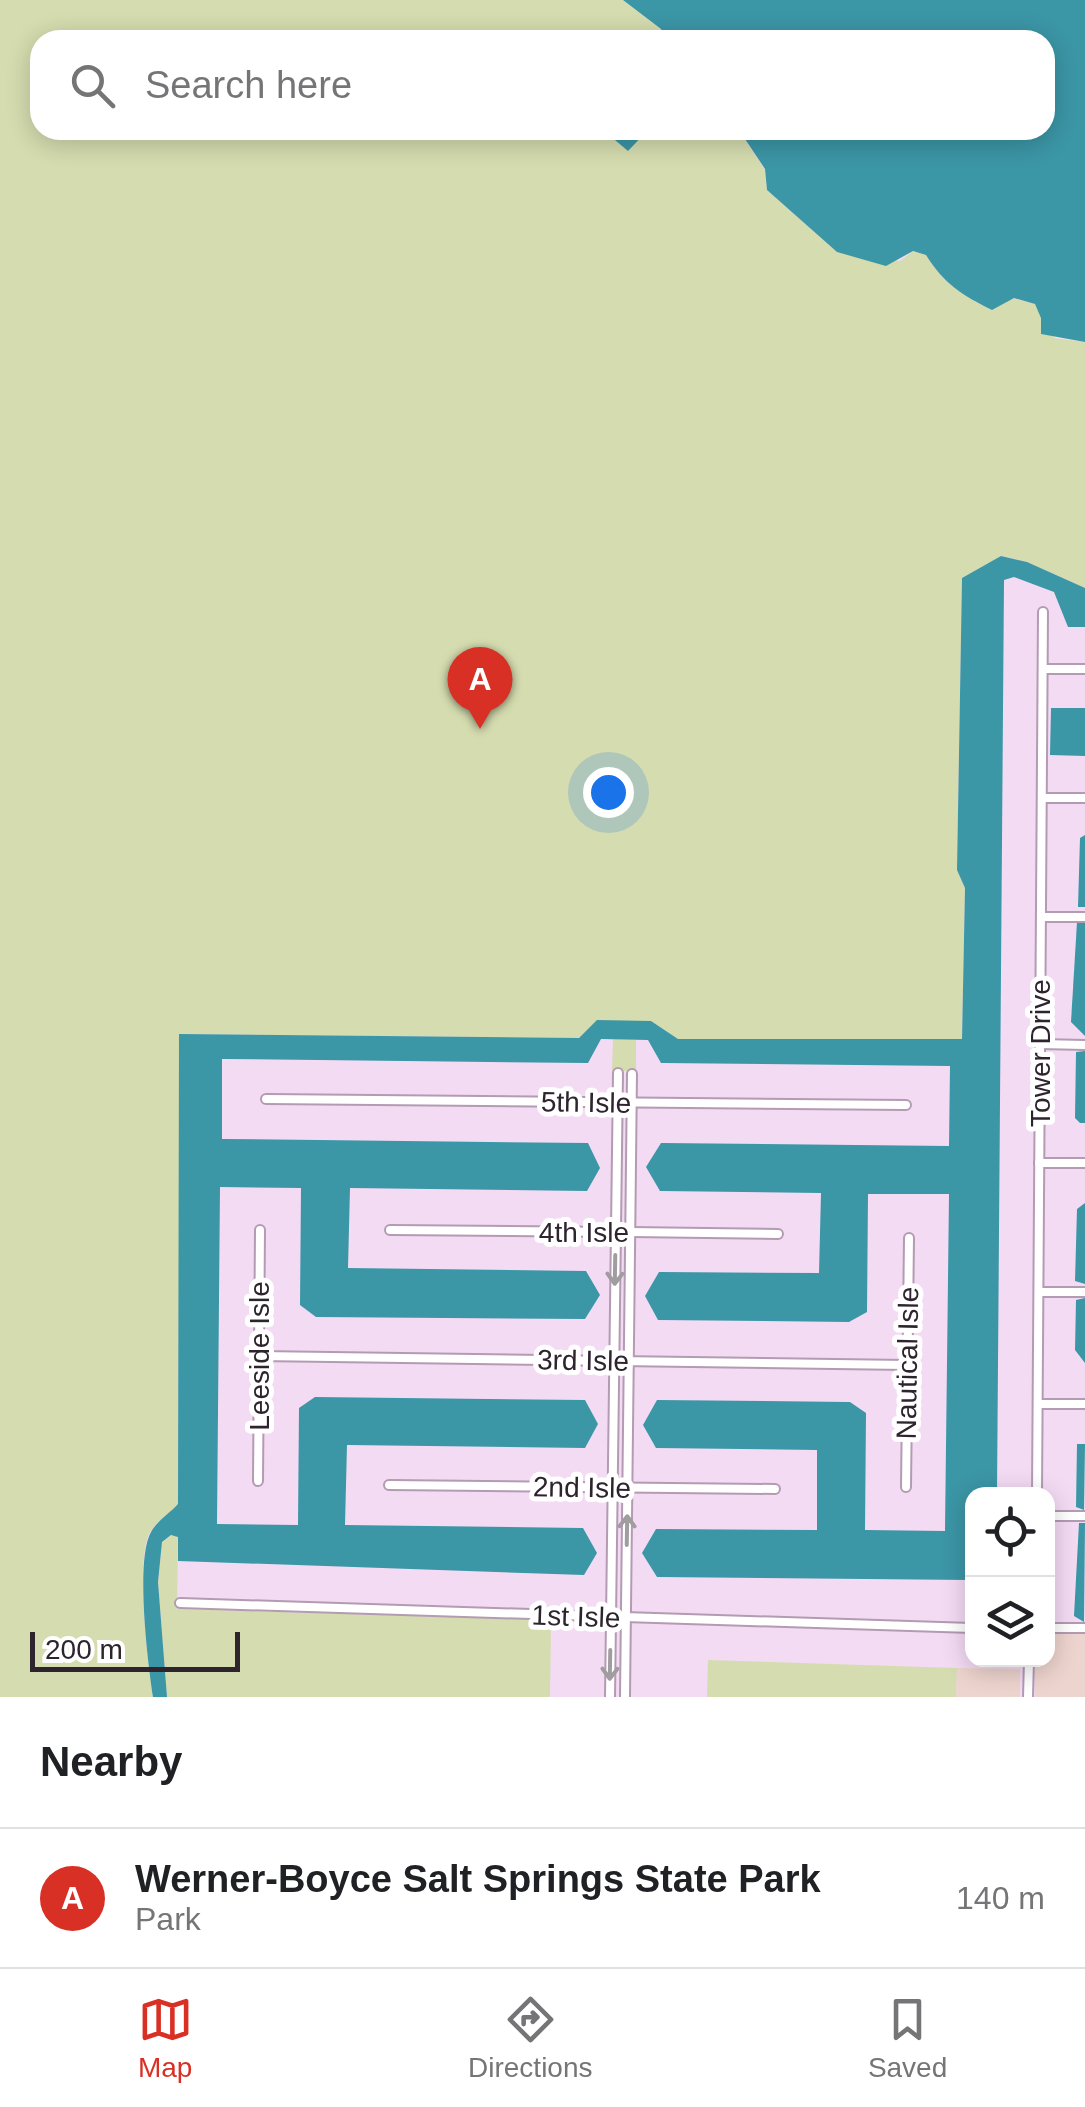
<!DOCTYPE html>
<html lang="en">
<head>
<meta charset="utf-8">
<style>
  body { margin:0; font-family:Arial,sans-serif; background:#f6f6f6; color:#202124 }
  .controls { position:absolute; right:30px; bottom:30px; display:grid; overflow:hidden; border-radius:20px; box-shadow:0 5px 25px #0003 }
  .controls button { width:90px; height:90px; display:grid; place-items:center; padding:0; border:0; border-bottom:2px solid #e0e0e0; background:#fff; color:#202124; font:50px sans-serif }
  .scale { position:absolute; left:30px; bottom:25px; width:210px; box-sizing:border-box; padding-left:10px; border:5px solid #2d242d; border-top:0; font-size:28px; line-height:35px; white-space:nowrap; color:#2d242d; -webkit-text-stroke:8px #fff; paint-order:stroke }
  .you { position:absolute; left:608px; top:792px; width:35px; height:35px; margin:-25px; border:8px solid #fff; border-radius:50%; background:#1a73e8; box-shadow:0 0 0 15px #1a73e833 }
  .badge { display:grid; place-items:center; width:65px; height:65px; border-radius:50%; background:#d93025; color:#fff; font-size:32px; font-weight:700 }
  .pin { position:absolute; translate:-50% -82px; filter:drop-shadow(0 2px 5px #0008) }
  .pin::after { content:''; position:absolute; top:52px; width:35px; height:30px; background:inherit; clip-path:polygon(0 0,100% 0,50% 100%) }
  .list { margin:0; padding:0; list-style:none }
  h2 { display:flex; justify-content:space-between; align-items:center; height:130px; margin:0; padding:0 40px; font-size:42px }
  h2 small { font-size:32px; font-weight:400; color:#757577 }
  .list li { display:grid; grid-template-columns:65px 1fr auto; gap:30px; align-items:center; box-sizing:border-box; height:140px; padding:0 40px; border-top:2px solid #e0e0e0 }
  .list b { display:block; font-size:38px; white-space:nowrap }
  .list p { margin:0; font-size:32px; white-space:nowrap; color:#757577 }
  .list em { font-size:32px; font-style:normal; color:#757577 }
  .icon { flex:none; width:55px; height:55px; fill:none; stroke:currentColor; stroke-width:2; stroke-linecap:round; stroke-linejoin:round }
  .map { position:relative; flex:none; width:1085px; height:1697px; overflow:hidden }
  .search { position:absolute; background:#fff; box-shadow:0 5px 25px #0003; left:30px; right:30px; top:30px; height:110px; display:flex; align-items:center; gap:25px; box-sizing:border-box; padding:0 35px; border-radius:30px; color:#757577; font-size:38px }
  .sheet { height:270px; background:#fff }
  nav { display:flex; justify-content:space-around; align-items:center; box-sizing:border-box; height:140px; border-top:2px solid #e0e0e0; background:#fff; font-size:28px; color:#757577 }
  nav a { display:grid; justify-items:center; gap:5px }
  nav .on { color:#d93025 }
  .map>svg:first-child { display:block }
  .commercial { fill:#eed4ce }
  .green { fill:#d5dcaf }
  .water { fill:#3b96a6 }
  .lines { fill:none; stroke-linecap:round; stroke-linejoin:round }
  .street-casing { stroke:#b39bb2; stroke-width:12 }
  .street { stroke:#fff; stroke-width:8 }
  .oneway { stroke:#a09ca0 }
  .labels { text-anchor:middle; stroke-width:10; stroke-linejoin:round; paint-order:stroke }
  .street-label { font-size:28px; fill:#2d242d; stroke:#fff }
</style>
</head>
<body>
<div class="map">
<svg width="1085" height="1697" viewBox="0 0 1085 1697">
  <rect width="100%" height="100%" fill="#f4dbf4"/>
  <g class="commercial">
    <polygon points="1048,1634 1085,1634 1085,1697 1035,1697 1035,1660 1048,1660"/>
    <polygon points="957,1668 1020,1669 1020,1697 956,1697"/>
  </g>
  <g class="green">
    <path d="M 0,0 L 623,0 L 661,29 L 667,40 L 40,40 L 40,130 L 603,130 L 628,150 L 648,130 L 739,130 L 765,170 L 767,190 L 837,252 L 900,261 L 913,251 L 926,255 C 944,284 962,295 992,310 L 1013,298 L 1035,304 L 1054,338 L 1085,342 L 1085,588 L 1027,562 L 1002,556 L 962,578 L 957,870 L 965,888 L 962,1039 L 678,1039 L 651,1021 L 597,1021 L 579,1038 L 180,1034 L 178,1505 C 170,1513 156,1522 150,1532 C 135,1560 148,1664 153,1697 L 0,1697 Z"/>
    <polygon points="613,1039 636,1040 636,1071 612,1071"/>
    <polygon points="172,1535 178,1536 177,1609 551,1620 550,1697 167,1697 158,1582 162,1542"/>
    <polygon points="708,1660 957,1668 956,1697 707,1697"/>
  </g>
  <g class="water">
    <path d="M 623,0 L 1085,0 L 1085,342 L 1041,334 L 1041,318 L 1035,304 L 1014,298 L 992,310 C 962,295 944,284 926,255 L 913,251 L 886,266 L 837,252 L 767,190 L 765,169 L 739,130 L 1045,130 L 1045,40 L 667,40 L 661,29 Z"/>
    <polygon points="603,130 648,130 628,151"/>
    <path d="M 1001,556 L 1027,562 L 1085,588 L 1085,627 L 1068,627 L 1054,592 L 1014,577 L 1004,580 L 997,1494 L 972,1494 L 972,1610 L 969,1610 L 969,1580 L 657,1577 L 642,1553 L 656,1529 L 817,1530 L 817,1450 L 656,1448 L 643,1425 L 657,1400 L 850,1402 L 866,1413 L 865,1530 L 945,1531 L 949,1194 L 868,1194 L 867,1312 L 849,1322 L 658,1320 L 645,1296 L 659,1272 L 819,1273 L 821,1193 L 660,1191 L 646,1167 L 661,1143 L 949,1146 L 950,1066 L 661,1063 L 648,1040 L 601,1039 L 588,1063 L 222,1059 L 222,1139 L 588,1143 L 600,1168 L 587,1191 L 350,1188 L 348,1268 L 586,1271 L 600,1295 L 585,1319 L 316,1317 L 300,1305 L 301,1188 L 220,1187 L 217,1524 L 298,1525 L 299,1408 L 315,1397 L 585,1400 L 598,1424 L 585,1448 L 347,1445 L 345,1525 L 583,1528 L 597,1553 L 584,1575 L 178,1561 L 178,1537 L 171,1535 L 162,1542 L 158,1582 L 167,1697 L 153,1697 C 148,1664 135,1560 151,1532 C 156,1522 170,1513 178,1504 L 179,1034 L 579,1038 L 597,1020 L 651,1021 L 678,1039 L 962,1039 L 965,888 L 957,870 L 962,578 Z"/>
    <polygon points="1051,708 1085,708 1085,756 1050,755"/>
    <polygon points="1085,835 1085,907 1078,907 1080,838"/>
    <polygon points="1077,922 1085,923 1085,1036 1071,1022"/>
    <polygon points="1085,1051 1085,1123 1080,1123 1075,1118 1076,1052"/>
    <polygon points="1085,1203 1085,1284 1075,1281 1077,1209"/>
    <polygon points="1085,1298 1085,1363 1075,1350 1076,1300"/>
    <polygon points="1077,1444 1085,1444 1084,1510 1076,1507"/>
    <polygon points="1079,1523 1085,1523 1084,1622 1074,1616"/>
  </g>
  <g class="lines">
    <g class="street-casing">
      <g id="street">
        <polyline points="1043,669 1085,669"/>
        <polyline points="1042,798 1085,798"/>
        <polyline points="1041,917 1085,917"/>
        <polyline points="1040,1044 1085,1045"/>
        <polyline points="266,1099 906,1105"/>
        <polyline points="1039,1163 1085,1163"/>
        <polyline points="390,1230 616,1232"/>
        <polyline points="630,1232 778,1234"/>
        <polyline points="1039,1292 1085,1292"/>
        <polyline points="259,1356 907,1365"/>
        <polyline points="1038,1404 1085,1404"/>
        <polyline points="258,1481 260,1230"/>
        <polyline points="389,1485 775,1489"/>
        <polyline points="906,1487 909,1238"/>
        <polyline points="1037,1494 1043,612"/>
        <polyline points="1048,1516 1085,1516"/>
        <polyline points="180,1603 972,1628"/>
        <polyline points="1048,1628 1085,1628"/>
        <polyline points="610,1697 618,1073"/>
        <polyline points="625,1697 632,1074"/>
        <polyline points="1028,1697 1029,1660"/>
      </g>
    </g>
    <use href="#street" class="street"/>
  </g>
  <defs><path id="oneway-shaft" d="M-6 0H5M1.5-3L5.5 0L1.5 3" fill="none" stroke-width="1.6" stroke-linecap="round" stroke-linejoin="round" transform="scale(2.5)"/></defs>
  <g class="oneway">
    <use href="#oneway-shaft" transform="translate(615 1270) rotate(91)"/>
    <use href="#oneway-shaft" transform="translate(627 1530) rotate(-89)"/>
    <use href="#oneway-shaft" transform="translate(610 1665) rotate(91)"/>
  </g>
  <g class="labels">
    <g class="street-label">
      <text transform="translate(1040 1053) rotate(-90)" y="10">Tower Drive</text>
      <text transform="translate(586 1102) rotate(1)" y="10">5th Isle</text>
      <text x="584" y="1242">4th Isle</text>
      <text transform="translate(259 1356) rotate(-90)" y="10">Leeside Isle</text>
      <text transform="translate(583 1360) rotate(1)" y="10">3rd Isle</text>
      <text transform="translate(907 1363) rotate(-89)" y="10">Nautical Isle</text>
      <text transform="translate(582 1487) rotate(1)" y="10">2nd Isle</text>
      <text transform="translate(576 1616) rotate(2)" y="10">1st Isle</text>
    </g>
  </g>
</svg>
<div class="controls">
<button><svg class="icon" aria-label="locate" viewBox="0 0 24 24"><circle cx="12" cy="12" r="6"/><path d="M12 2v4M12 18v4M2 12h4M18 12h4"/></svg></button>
<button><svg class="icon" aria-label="layers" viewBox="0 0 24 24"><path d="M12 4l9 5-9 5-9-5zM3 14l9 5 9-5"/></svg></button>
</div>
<div class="scale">200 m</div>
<div class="you"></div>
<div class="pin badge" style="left:480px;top:729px">A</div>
<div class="search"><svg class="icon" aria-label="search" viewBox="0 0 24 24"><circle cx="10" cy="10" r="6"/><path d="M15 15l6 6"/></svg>Search here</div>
</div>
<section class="sheet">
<h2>Nearby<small></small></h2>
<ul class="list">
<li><span class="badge">A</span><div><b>Werner-Boyce Salt Springs State Park</b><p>Park</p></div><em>140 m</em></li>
</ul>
</section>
<nav>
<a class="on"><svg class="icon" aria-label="map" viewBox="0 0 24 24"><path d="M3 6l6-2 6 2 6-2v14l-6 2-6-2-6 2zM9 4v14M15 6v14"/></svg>Map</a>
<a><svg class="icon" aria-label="directions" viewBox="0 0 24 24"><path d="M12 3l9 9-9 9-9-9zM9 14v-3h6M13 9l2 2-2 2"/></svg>Directions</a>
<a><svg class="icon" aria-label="saved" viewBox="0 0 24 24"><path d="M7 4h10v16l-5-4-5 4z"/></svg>Saved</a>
</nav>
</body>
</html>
